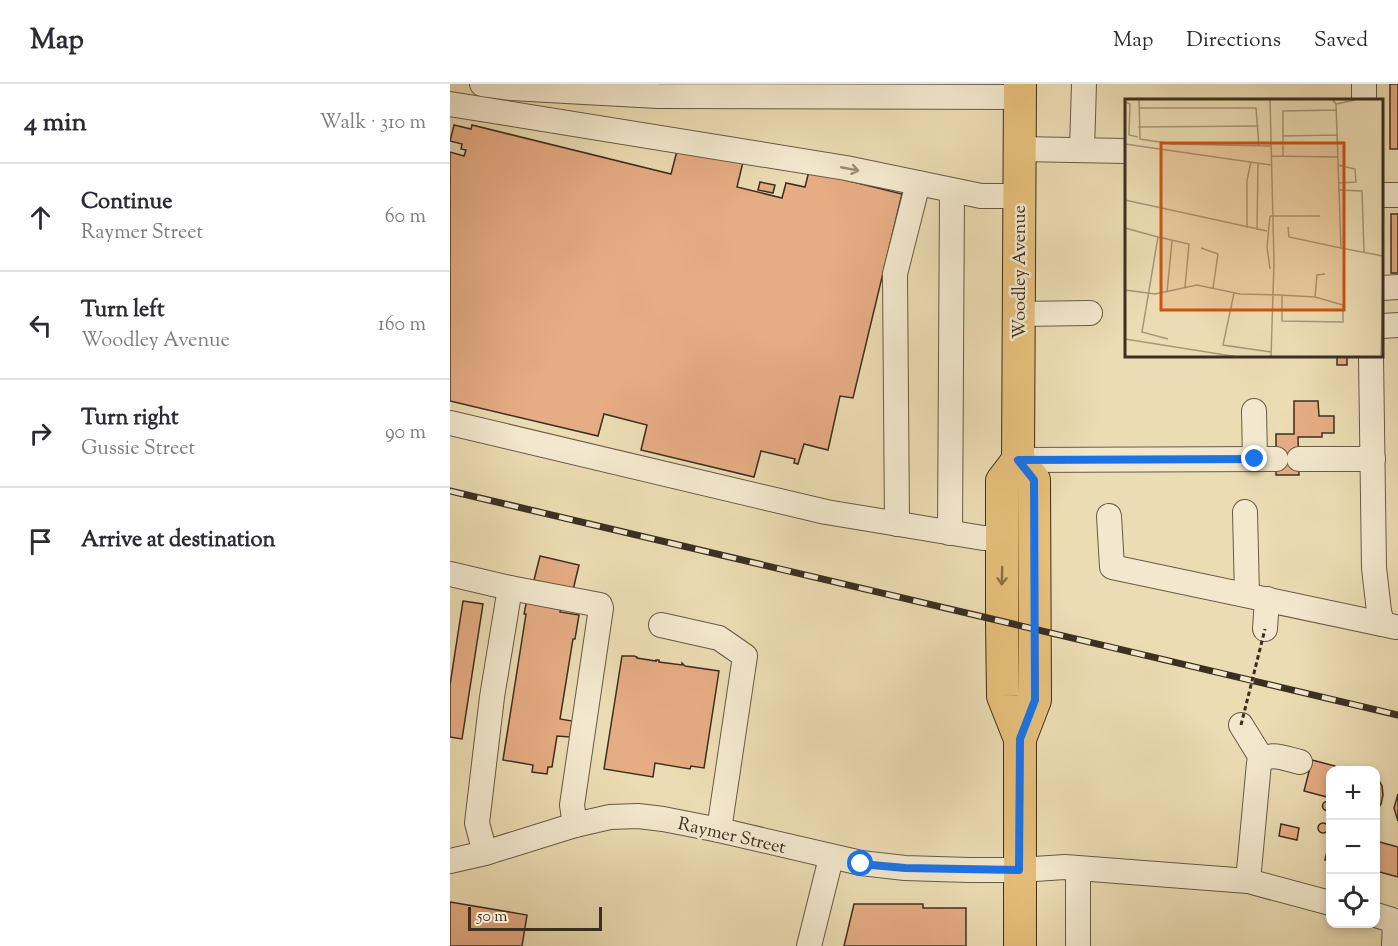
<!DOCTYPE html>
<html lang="en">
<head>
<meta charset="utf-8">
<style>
  body { margin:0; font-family:"Sorts Mill Goudy",serif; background:#f2f2f3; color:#2b2b33 }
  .controls { position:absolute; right:18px; bottom:18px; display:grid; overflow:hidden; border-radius:12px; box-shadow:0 3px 9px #0003 }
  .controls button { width:54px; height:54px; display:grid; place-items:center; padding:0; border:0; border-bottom:2px solid #e1e1e2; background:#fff; color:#2b2b33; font:30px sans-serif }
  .scale { position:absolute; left:18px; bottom:15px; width:134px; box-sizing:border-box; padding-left:6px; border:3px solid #3b2f21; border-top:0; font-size:16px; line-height:21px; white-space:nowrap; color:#3b2f21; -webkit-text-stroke:4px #f3e8ce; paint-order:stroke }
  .stop { position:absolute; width:18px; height:18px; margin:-14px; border:4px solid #1a73e8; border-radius:50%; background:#fff }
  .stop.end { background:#1a73e8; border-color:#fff; box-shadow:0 2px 6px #0008 }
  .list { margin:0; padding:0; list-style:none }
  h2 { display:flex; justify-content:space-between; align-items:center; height:78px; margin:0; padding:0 24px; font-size:26px }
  h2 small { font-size:20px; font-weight:400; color:#7c7c81 }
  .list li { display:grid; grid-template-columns:39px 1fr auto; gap:18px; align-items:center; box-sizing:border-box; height:108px; padding:0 24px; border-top:2px solid #e1e1e2 }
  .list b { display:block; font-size:22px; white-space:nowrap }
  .list p { margin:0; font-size:20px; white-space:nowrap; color:#7c7c81 }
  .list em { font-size:20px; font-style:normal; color:#7c7c81 }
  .icon { flex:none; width:33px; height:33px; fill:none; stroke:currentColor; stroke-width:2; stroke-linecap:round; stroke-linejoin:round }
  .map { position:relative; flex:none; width:948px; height:862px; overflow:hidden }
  header { display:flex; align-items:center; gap:36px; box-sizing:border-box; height:84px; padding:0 30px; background:#fff; border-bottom:2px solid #e1e1e2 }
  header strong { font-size:28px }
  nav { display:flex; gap:33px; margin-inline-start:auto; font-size:21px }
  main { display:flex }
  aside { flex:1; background:#fff }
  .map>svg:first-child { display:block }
  .building { fill:#e6ac84; stroke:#3b2f21; stroke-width:1.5 }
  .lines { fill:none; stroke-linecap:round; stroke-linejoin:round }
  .minor-casing { stroke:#675a46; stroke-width:26 }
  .major-casing { stroke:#3b2f21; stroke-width:34 }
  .minor { stroke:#f3e8ce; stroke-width:24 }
  .major { stroke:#e6be7a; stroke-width:32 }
  .rail-casing { stroke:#3b2f21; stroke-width:7 }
  .rail { stroke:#f3e8ce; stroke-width:4.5; stroke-dasharray:14; stroke-linecap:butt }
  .path-bridge { stroke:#3b2f21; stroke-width:3; stroke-dasharray:4.5 3; stroke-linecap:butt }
  .oneway { stroke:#978c78 }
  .oneway2 { stroke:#886f49 }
  .route { stroke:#1a73e8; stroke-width:8 }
  .labels { text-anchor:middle; stroke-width:5; stroke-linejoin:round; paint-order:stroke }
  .street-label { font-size:18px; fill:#3b2f21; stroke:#f3e8ce }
  .inset-road { fill:none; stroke:#a59779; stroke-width:1.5 }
  .view { fill:#ce530f; fill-opacity:0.15; stroke:#ce530f; stroke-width:3 }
  .inset-edge { fill:none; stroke:#3b2f21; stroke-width:3 }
</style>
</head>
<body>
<header>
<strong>Map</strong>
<nav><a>Map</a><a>Directions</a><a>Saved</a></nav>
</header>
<main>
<aside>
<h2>4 min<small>Walk · 310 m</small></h2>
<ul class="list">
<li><svg class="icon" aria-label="ahead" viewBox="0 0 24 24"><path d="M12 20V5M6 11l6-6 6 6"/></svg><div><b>Continue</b><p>Raymer Street</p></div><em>60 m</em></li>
<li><svg class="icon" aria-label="left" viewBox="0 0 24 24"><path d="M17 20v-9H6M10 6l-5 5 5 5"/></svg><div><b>Turn left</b><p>Woodley Avenue</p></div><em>160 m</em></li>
<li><svg class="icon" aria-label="right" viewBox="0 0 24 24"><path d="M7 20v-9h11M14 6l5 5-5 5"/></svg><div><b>Turn right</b><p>Gussie Street</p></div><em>90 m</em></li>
<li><svg class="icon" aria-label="arrive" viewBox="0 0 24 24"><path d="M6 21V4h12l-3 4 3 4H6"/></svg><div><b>Arrive at destination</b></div></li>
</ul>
</aside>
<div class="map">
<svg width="948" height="862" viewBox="0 0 948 862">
  <rect width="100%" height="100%" fill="#ecdcb3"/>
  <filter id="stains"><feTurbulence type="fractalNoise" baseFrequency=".00333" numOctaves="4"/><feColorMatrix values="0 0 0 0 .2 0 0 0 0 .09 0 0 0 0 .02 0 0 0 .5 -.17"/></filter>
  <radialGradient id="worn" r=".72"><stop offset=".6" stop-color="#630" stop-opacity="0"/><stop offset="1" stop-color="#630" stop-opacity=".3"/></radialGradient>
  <g class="building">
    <rect x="940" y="0" width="8" height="65"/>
    <polygon points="4,41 21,45 22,41 221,90 228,63 293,78 287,103 332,114 336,99 355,103 359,87 452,110 403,314 390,312 378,366 354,360 348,380 344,379 345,375 311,367 304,393 191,366 197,341 154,330 148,352 0,317 0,68 14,72 16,66 11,65 12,60 0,57"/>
    <polygon points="310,98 325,101 323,109 308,106"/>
    <rect x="941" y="130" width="7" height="59"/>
    <rect x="887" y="272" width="10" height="9"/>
    <polygon points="844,317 868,317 869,332 884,332 884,349 872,349 872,353 848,353 849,391 826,391 826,350 844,350"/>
    <polygon points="90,472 129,481 123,506 84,496"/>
    <polygon points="77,515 111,523 110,528 129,531 125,555 123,555 110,635 122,637 120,653 107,652 102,683 98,683 97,690 82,688 83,681 53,676 76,530 74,530"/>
    <polygon points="13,517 33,520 12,655 0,653 0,601"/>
    <polygon points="172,572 184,572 187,573 187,574 206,577 206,576 209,576 209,578 232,581 232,579 235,582 269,587 254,684 241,682 240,685 205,679 203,693 154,685"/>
    <polygon points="862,676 885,682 884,686 880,686 880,699 877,713 854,707"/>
    <polygon points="910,684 919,686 897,686 901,685"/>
    <polygon points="926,691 932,702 933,711 931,720 926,728"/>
    <polygon points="948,710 948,737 944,724"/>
    <circle cx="877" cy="722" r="4.5"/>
    <circle cx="873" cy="744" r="5"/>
    <polygon points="831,740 849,744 847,756 829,752"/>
    <polygon points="880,754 880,777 875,776"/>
    <polygon points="926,757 948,763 948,793 926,787"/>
    <polygon points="0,818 77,831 72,862 0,862"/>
    <polygon points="404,820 473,820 473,824 516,824 516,862 394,862"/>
  </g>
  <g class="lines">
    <g class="minor-casing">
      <g id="minor">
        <polyline points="32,0 61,4 208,12 570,13"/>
        <polyline points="914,0 914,16"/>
        <polyline points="0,20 396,84 531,112 570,112"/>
        <polyline points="569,65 676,67"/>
        <polyline points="632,66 634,0"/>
        <polyline points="932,111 948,111"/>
        <polyline points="932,204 948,203"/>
        <polyline points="569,230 640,229"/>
        <polyline points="932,242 948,241"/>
        <polyline points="921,272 924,484 929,527 932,540 946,543"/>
        <polyline points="804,327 805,375"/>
        <polyline points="0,339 376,428 533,454 553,454"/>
        <polyline points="849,375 923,375"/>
        <polyline points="568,376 826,375"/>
        <polyline points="795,428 797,511"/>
        <polyline points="659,432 662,483 932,540"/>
        <polyline points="447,440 445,190 468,99"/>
        <polyline points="500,449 502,107"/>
        <polyline points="0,490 60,504 150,521 151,524 122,721 125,741"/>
        <polyline points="211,541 269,554 295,572 269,746"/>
        <polyline points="815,545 817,515"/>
        <polyline points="791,641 812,675"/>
        <polyline points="35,769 27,739 42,613 60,504"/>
        <polyline points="0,777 35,769 125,741 160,733 188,732 213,735 269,746 411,779 455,784 519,786 569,786 615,783 798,797 880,819"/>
        <polyline points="628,785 628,862"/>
        <path d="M 798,797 L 809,679 C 819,666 836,675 850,678"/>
        <polyline points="926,831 945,837 944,862"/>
        <polyline points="359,862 381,774"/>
      </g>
    </g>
    <g class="major-casing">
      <g id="major">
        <polyline points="570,0 568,376 552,397 552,538 553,612 570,655"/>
        <polyline points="568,376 584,396 585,616 570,655 570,862"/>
      </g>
    </g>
    <use href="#minor" class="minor"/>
    <use href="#major" class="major"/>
    <g class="rail-casing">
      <polyline id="rail" points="0,407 948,631"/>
    </g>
    <use href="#rail" class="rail"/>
    <polyline class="path-bridge" points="791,641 815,545"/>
  </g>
  <defs><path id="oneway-shaft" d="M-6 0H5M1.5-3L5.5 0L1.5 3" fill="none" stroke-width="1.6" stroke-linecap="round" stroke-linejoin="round" transform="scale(1.5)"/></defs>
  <use class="oneway" href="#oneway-shaft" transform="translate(400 85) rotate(11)"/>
  <use class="oneway2" href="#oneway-shaft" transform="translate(552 492) rotate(91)"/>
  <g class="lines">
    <polyline class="route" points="411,780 455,784 569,786 570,655 585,616 584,396 568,376 805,375"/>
  </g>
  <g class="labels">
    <g class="street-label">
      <text transform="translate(569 188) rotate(-90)" y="6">Woodley Avenue</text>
      <text transform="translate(282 751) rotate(13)" y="6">Raymer Street</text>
    </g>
  </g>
  <g transform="translate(675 15)">
    <rect width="258" height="258" fill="#ecdcb3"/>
    <path class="inset-road" d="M 14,0 L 15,40 L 47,45 L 146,47M 145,0 L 149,163 L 146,258M 207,0 L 211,5 L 216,149 L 258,157M 0,3 L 5,5 L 4,36 L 13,38M 211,5 L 230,1M 14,9 L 131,9 L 134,47M 211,11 L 158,12 L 158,37 L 212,36M 13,28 L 134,27M 0,45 L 146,66M 146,57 L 213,58M 158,57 L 158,37M 213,66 L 230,70 L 231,83 L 213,84M 213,91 L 237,92 L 239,153M 0,101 L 142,132M 145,117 L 195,117M 145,117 L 142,148 L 145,170M 163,128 L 164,138 L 216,149M 0,129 L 33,138M 122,129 L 122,81 L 126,63M 132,131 L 133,65M 76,149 L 93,155 L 88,189M 0,191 L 30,195 L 72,186 L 115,195 L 155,196 L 190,198 L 218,206 L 218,223 L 157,222 L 157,196M 42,193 L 47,142M 109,194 L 98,246 L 146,253M 190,198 L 192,176 L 200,175M 0,240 L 113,258M 43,240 L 17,233 L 33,138 L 64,145 L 60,188M 256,258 L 258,189"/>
    <path class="view" d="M 36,44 L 219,44 L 219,211 L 36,211 Z"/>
    <rect width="258" height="258" class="inset-edge"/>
  </g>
  <rect width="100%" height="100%" filter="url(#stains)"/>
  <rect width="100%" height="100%" fill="url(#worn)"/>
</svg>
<div class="controls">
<button>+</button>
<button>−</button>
<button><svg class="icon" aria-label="locate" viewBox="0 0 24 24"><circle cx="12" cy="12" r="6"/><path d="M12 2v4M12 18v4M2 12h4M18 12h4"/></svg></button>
</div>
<div class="scale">50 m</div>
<div class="stop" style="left:411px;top:780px"></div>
<div class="stop end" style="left:805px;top:375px"></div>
</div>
</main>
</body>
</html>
